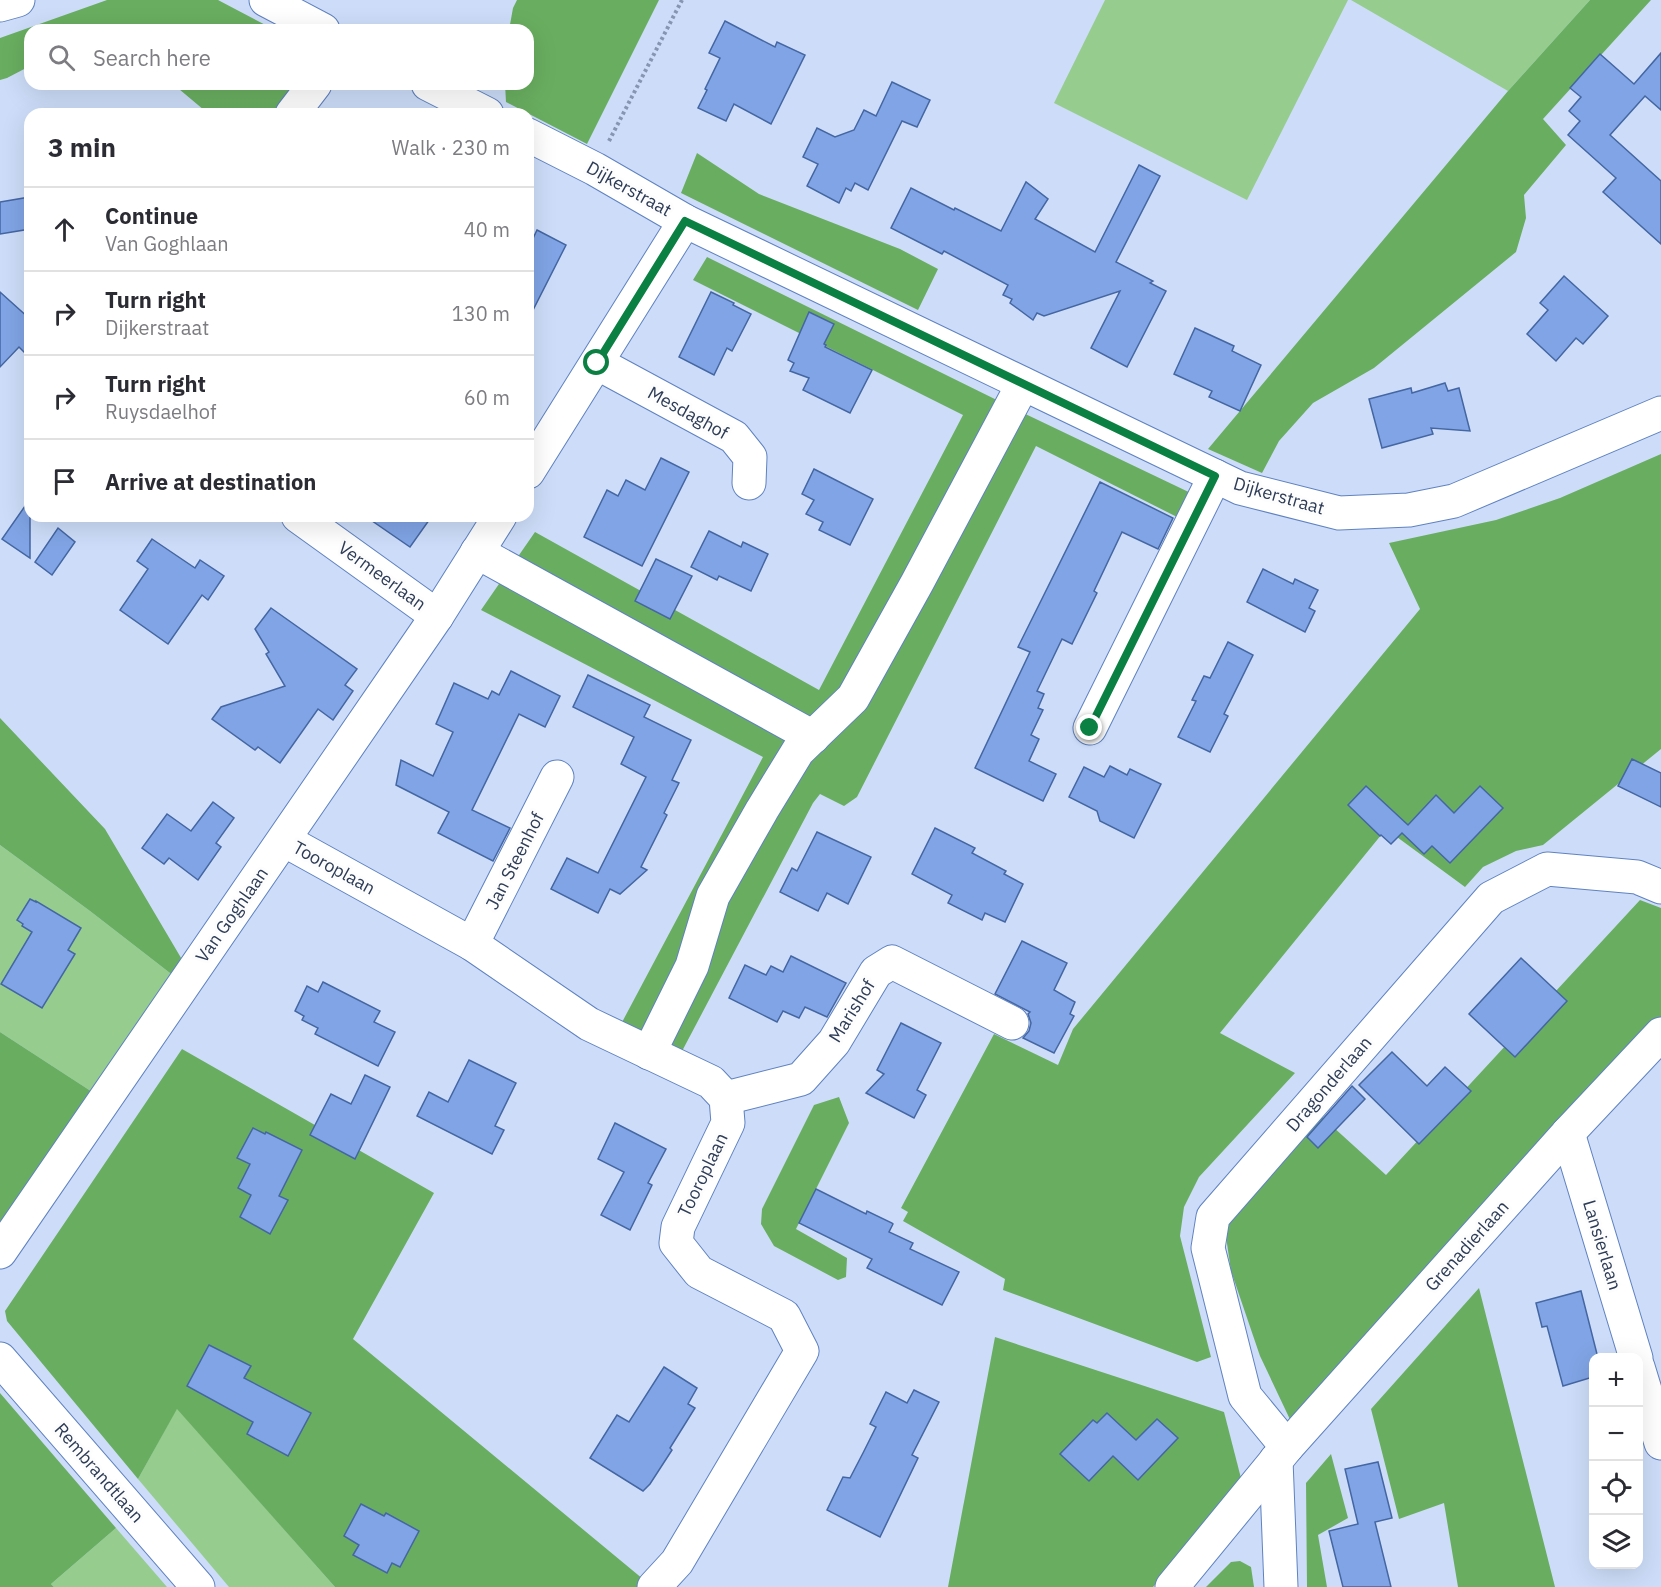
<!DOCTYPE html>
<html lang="en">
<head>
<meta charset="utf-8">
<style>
  body { margin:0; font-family:"IBM Plex Sans",sans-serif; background:#f7f7f7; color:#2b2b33 }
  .controls { position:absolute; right:18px; bottom:18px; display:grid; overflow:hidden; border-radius:12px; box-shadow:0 6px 24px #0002 }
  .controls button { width:54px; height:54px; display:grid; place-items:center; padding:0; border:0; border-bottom:2px solid #e1e1e2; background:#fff; color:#2b2b33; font:30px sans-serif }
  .stop { position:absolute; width:18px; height:18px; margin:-14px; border:4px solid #0b8043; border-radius:50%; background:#fff }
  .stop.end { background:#0b8043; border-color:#fff; box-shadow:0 2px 6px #0008 }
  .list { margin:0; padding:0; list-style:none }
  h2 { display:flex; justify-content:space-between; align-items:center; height:78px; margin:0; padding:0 24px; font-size:26px }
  h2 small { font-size:20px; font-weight:400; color:#7c7c81 }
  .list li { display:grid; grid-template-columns:39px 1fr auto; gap:18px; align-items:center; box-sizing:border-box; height:84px; padding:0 24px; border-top:2px solid #e1e1e2 }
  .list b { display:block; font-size:22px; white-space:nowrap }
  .list p { margin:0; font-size:20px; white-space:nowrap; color:#7c7c81 }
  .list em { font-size:20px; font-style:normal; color:#7c7c81 }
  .icon { flex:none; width:33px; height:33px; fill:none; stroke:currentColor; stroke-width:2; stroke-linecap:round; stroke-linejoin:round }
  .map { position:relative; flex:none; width:1661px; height:1587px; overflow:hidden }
  .search { position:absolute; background:#fff; box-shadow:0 6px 24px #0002; left:24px; top:24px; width:510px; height:66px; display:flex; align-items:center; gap:15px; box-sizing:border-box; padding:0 21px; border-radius:18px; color:#7c7c81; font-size:22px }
  .panel { position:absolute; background:#fff; box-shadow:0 6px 24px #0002; left:24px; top:108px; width:510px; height:414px; border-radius:18px }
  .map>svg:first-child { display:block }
  .green { fill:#96cd8e }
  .forest { fill:#69ae60 }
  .building { fill:#80a4e5; stroke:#4466a2; stroke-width:1.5 }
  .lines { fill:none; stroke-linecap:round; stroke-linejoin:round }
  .street-casing { stroke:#5f82c0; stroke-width:35 }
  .secondary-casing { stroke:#5f82c0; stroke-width:35 }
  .path { stroke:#8695b1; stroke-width:4; stroke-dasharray:3 3; stroke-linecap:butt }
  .street { stroke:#fff; stroke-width:33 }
  .secondary { stroke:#fff; stroke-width:33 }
  .route { stroke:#0b8043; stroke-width:8 }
  .labels { text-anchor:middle; stroke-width:6; stroke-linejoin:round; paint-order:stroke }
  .street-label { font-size:18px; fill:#2d3c57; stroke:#fdfdfd }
</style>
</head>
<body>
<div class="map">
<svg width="1661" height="1587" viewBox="0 0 1661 1587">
  <rect width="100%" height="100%" fill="#cdddf9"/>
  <g class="green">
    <polygon points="1105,0 1348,0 1247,200 1054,103"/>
    <polygon points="1351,0 1590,0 1508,91"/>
    <polygon points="0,845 90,911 179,980 100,1097 0,1032"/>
    <polygon points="177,1408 335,1587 229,1587 138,1479"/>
    <polygon points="116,1528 167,1587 54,1587 51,1584"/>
  </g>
  <g class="forest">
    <polygon points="107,0 218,0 275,30 30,30 30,66 7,78 0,80 0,38"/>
    <polygon points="517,0 659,0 587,144 506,102 505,84 528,84 528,30 509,30 513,8"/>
    <polygon points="1590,0 1651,0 1543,119 1566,145 1524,195 1526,218 1516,252 1374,368 1313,403 1279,441 1262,473 1208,449 1508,91"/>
    <polygon points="173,84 309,84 285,114 206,114 204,110"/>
    <polygon points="697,153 759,194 900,249 938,269 918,310 681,193"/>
    <polygon points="707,257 1011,407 1197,496 1187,522 1036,446 857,797 844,806 820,794 813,803 680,1055 620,1026 763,757 481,610 535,532 819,690 963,415 693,280"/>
    <polygon points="1661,454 1661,749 1543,845 1516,851 1483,867 1465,887 1386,829 1220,1033 1295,1073 1199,1177 1184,1207 1180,1236 1211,1357 1197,1362 1003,1290 1005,1279 903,1221 908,1212 901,1208 994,1034 1058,1065 1073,1029 1420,609 1389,543 1496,520 1560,498"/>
    <polygon points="0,718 105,829 187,968 179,980 90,911 0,845"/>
    <polygon points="1640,900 1661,908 1661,1030 1295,1430 1260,1356 1231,1271 1225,1230 1235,1207 1321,1116 1386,1175"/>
    <polygon points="0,1032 100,1097 0,1244"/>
    <polygon points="182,1049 434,1193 353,1339 649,1584 647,1587 335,1587 177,1409 138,1479 7,1321 5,1311"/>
    <polygon points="839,1097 849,1123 796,1229 847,1258 846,1277 838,1280 774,1246 761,1224 762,1209 814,1105"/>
    <polygon points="1479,1288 1555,1587 1458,1587 1444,1503 1399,1519 1371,1409"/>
    <polygon points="995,1337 1224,1412 1243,1486 1153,1587 948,1587"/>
    <polygon points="0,1393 116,1528 51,1584 54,1587 0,1587"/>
    <polygon points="1331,1454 1348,1518 1318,1535 1327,1587 1307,1587 1306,1483"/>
    <polygon points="1240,1561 1251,1567 1254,1587 1206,1587 1231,1562"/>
  </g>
  <g class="building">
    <polygon points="725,21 775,47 777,42 805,55 771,124 734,104 726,121 698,108 707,90 705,89 720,58 709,53"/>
    <polygon points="1661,53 1661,110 1645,96 1610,135 1661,181 1661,244 1603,192 1616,178 1568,135 1580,121 1569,111 1581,97 1570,88 1600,54 1634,84"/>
    <polygon points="892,82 930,100 917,127 902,121 868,190 855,183 851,191 846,188 839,203 807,186 818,164 803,157 817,128 835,137 854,130 864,110 876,116"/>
    <polygon points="1139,165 1160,176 1116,262 1153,281 1150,283 1166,291 1127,367 1091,348 1120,291 1044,316 1037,313 1033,320 1010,303 1012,299 1003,295 1008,285 944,251 942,254 891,228 911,188 954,210 955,208 1001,231 1026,182 1048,199 1035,219 1095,252"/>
    <polygon points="30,197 30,229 0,234 0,202"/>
    <polygon points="537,230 566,245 528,320 528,249"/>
    <polygon points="1564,276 1608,316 1583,344 1576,338 1556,361 1527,334 1548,310 1540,303"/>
    <polygon points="0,292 30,319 30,358 19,347 0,367"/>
    <polygon points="711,292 734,303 733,305 751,314 732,351 727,348 714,375 679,357"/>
    <polygon points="809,312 834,324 824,344 826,345 825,347 872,370 850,413 803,390 809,378 790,371 794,363 788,360"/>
    <polygon points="1195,328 1234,346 1232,351 1261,365 1240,411 1209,397 1212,391 1174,374"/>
    <polygon points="1445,383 1448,391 1459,388 1470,431 1431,428 1433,434 1382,448 1369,399 1411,388 1412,393"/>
    <polygon points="661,458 689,472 642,566 584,537 607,490 618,496 626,480 645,490"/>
    <polygon points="814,469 873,499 850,545 819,530 823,522 806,514 814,500 802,494"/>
    <polygon points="1100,482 1173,518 1158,549 1122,532 1094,591 1097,593 1072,644 1062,639 1037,691 1044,694 1038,708 1043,710 1031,735 1039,739 1029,761 1056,774 1043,801 975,768 1030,652 1018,647"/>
    <polygon points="30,499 30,558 2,539"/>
    <polygon points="365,516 432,516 410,547"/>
    <polygon points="58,528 75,542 52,575 35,562"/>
    <polygon points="709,531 741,547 743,542 768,554 751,591 719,576 717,580 691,567"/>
    <polygon points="152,539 195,568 200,560 224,576 208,600 202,595 168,644 120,610 148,569 137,561"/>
    <polygon points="656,559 692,576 670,619 635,601"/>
    <polygon points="1263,569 1293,584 1295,579 1318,590 1309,608 1315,611 1305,632 1247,602"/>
    <polygon points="271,608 357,669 345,685 353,691 333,720 318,709 280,763 258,747 255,750 212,719 221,707 285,686 266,654 269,652 255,629"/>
    <polygon points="1228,642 1253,655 1224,714 1228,716 1210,752 1178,737 1196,701 1192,700 1204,676 1210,678"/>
    <polygon points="511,671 560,696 545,727 519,714 472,810 510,828 493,861 438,833 449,812 396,785 401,760 433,776 453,732 436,724 454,683 488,699 492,691 499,695"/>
    <polygon points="588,675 650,705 644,717 691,740 672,780 679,783 664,813 667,815 641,867 647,870 620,894 610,889 598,913 551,889 567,858 598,873 646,777 621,764 634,737 573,707"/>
    <polygon points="1632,759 1661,773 1661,807 1618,786"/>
    <polygon points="1110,766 1127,775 1130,769 1161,784 1134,838 1100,821 1097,811 1069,797 1084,767 1104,777"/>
    <polygon points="1366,786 1408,825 1436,795 1454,813 1480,786 1503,808 1450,863 1432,846 1424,854 1402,833 1391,844 1381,835 1380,836 1348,805"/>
    <polygon points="213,802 234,818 216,843 221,847 198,880 169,858 164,864 142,848 167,814 191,831"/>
    <polygon points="935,828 975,848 972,853 1006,871 1004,874 1023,884 1005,922 985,913 982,920 948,903 952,895 912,874"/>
    <polygon points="817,832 871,857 848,904 827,893 818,911 780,892 792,868 797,871"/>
    <polygon points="30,899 36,902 36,901 81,928 68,950 75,954 42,1008 1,984 32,932 22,926 23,924 17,920"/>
    <polygon points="1022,941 1067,963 1054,990 1075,1002 1070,1014 1074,1016 1054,1053 1023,1038 1029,1031 1031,1023 1028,1014 1030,1012 995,994"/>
    <polygon points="791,956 846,983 827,1017 805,1007 799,1018 783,1011 777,1022 729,998 745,965 766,975 771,966 783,972"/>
    <polygon points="1521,958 1567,1001 1515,1057 1469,1014"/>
    <polygon points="323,982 380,1011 374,1022 395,1032 378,1066 315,1034 318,1028 302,1020 304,1016 295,1011 307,986 318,992"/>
    <polygon points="901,1023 941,1043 917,1090 926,1095 914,1118 866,1093 884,1074 877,1070"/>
    <polygon points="1392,1052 1427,1086 1445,1067 1471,1091 1419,1144 1359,1085"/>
    <polygon points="469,1060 516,1083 495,1126 504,1130 492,1154 417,1116 429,1092 448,1102"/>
    <polygon points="365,1075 390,1087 355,1159 310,1135 331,1094 351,1104"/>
    <polygon points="1352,1086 1365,1099 1318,1148 1307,1137"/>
    <polygon points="615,1123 666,1149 648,1183 652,1185 630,1230 601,1215 624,1172 598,1159"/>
    <polygon points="253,1128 265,1134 266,1132 302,1150 279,1196 288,1200 270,1234 240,1217 251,1195 238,1188 250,1164 237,1158"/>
    <polygon points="816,1189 866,1214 867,1211 892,1223 893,1224 889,1232 913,1243 910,1249 959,1272 942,1305 867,1268 872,1259 799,1223"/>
    <polygon points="1581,1291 1598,1358 1593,1358 1593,1377 1563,1386 1547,1326 1542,1327 1536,1303"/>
    <polygon points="209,1345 251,1366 244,1378 311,1413 288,1456 247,1434 253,1422 187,1386"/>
    <polygon points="664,1367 697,1388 688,1404 695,1408 670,1448 672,1450 650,1484 643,1491 590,1458 617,1415 629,1422"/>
    <polygon points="914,1390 939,1402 912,1455 918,1458 880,1537 827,1510 843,1477 850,1478 863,1453 876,1427 870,1424 886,1392 907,1403"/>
    <polygon points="1107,1413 1136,1440 1157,1419 1178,1438 1138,1480 1113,1456 1089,1481 1060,1454 1093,1420 1097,1423"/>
    <polygon points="1378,1462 1392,1518 1375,1522 1391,1587 1343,1587 1329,1531 1358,1524 1345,1469"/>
    <polygon points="361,1504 384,1516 386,1513 419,1531 400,1567 392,1563 387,1573 353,1555 359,1545 344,1536"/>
  </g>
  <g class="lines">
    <g class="street-casing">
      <g id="street">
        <polyline points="292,114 315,84"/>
        <polyline points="597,363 734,437 750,457 749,483"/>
        <polyline points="528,472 685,221"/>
        <polyline points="298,516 437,616"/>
        <polyline points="477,552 813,737"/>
        <polyline points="1090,728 1215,476"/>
        <polyline points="284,840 472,944 589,1024 711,1082 726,1098 728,1123 678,1227 676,1243 699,1272 784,1316 802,1351 677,1562 654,1587"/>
        <polyline points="472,944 557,777"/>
        <polyline points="649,1053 692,966 713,896 762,810 798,751 853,698 917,583 1023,384"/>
        <polyline points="726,1098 801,1079 834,1042 876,972 892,962 1012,1023"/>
        <polyline points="1568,1133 1636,1358"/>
        <polyline points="0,1252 437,616 500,516"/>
        <polyline points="0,1359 198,1587"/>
        <polyline points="1638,1367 1661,1443"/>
        <polyline points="1287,1447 1245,1396 1208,1248 1213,1217 1491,898 1547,869 1637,877 1661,887"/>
        <polyline points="1276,1460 1281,1587"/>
        <polyline points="1172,1587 1287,1447 1568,1133 1661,1034"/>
      </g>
    </g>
    <g class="secondary-casing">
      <g id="secondary">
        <polyline points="266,0 323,30"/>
        <polyline points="0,5 18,0"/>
        <polyline points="428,84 487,114"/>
        <polyline points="528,135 595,169 685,221 1240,488 1339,513 1409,510 1454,501 1661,413"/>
      </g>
    </g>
    <polyline class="path" points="609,141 682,0"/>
    <use href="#street" class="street"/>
    <use href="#secondary" class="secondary"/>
  </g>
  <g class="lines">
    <polyline class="route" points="597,363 685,221 1215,476 1090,728"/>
  </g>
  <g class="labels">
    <g class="street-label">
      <text transform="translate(629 189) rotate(29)" y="6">Dijkerstraat</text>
      <text transform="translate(688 413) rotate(29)" y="6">Mesdaghof</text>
      <text transform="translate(1279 496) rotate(16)" y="6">Dijkerstraat</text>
      <text transform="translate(382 576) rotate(36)" y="6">Vermeerlaan</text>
      <text transform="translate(515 861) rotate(-63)" y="6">Jan Steenhof</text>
      <text transform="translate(334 868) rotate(29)" y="6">Tooroplaan</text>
      <text transform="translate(232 915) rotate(-55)" y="6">Van Goghlaan</text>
      <text transform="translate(852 1011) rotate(-58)" y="6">Marishof</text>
      <text transform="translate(1329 1084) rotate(-49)" y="6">Dragonderlaan</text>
      <text transform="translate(703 1175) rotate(-64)" y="6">Tooroplaan</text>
      <text transform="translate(1602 1245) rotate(73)" y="6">Lansierlaan</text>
      <text transform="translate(1467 1246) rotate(-48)" y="6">Grenadierlaan</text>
      <text transform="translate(99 1473) rotate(49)" y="6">Rembrandtlaan</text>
    </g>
  </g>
</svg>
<div class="controls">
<button>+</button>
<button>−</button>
<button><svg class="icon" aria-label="locate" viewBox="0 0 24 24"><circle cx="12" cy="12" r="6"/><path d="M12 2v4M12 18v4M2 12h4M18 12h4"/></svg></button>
<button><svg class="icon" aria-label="layers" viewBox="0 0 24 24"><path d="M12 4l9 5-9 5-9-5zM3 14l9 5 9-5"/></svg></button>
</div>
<div class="stop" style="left:597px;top:363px"></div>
<div class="stop end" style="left:1090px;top:728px"></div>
<div class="search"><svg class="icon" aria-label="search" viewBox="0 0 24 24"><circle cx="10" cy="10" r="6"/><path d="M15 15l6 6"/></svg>Search here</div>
<section class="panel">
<h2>3 min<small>Walk · 230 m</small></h2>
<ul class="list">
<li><svg class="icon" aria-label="ahead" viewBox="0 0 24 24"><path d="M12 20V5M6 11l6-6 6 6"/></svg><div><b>Continue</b><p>Van Goghlaan</p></div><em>40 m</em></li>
<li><svg class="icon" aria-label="right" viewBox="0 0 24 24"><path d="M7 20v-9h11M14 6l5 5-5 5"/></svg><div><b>Turn right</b><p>Dijkerstraat</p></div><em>130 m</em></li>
<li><svg class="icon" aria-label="right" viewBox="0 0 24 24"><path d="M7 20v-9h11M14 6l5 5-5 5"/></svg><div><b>Turn right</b><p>Ruysdaelhof</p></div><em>60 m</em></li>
<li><svg class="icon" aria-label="arrive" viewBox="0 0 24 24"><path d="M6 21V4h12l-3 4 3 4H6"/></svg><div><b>Arrive at destination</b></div></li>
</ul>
</section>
</div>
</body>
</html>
